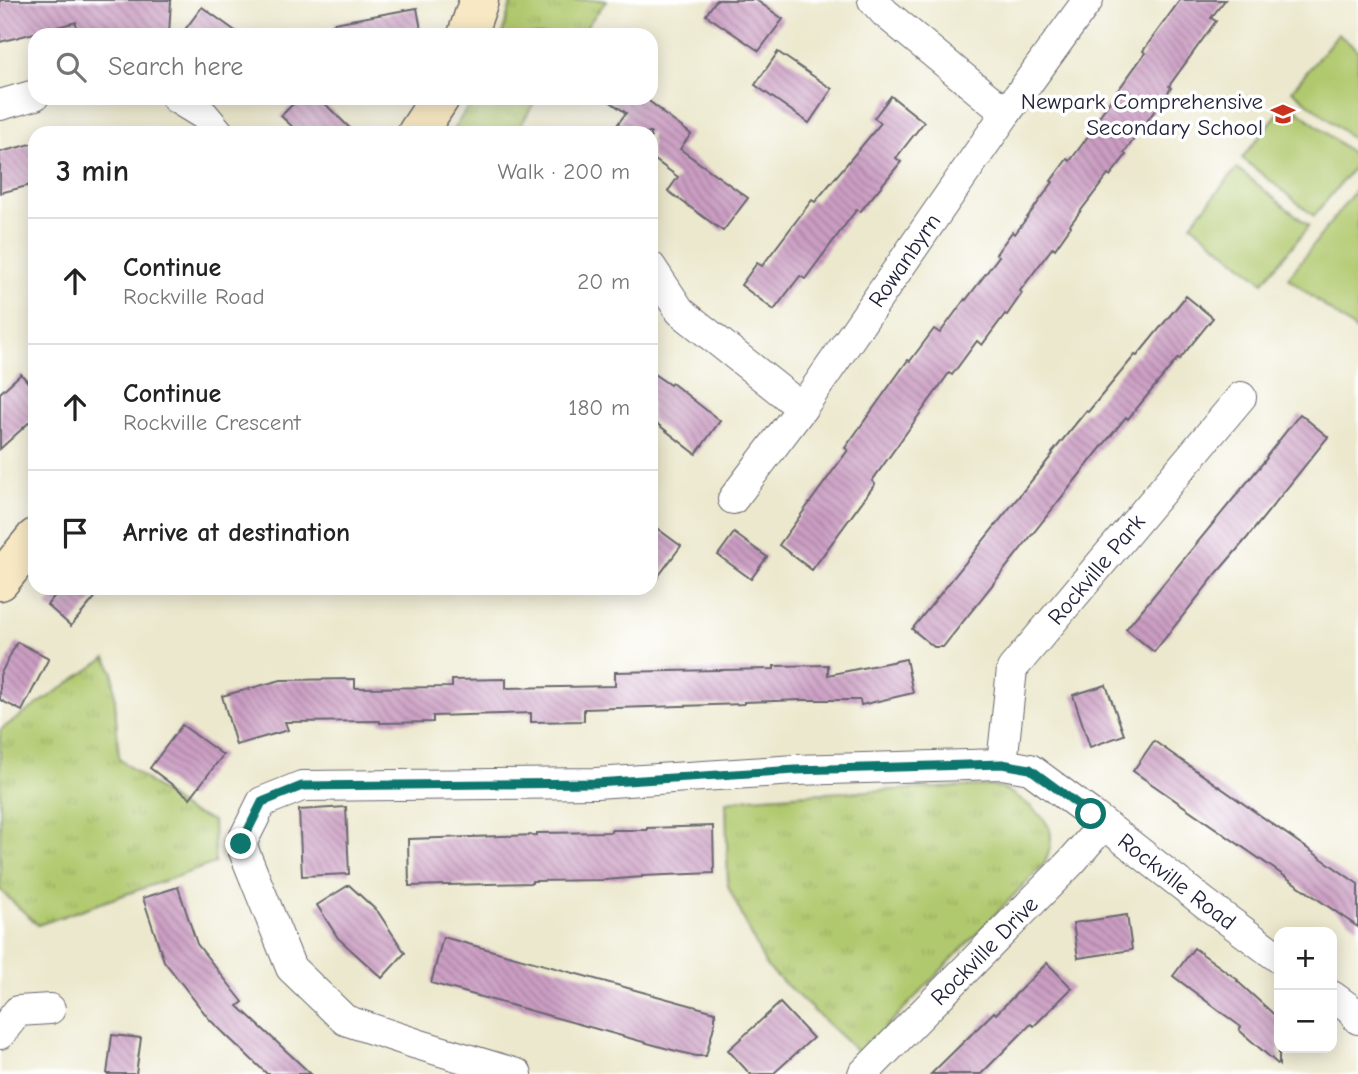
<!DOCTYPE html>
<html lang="en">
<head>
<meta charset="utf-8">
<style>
  body { margin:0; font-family:"Comic Neue",sans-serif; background:#f6f6f6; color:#222 }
  .controls { position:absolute; right:21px; bottom:21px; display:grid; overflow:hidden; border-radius:14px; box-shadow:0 4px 18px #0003 }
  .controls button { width:63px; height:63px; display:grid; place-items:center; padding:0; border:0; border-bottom:2px solid #e0e0e0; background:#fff; color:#222; font:35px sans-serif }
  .stop { position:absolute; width:21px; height:21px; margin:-16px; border:5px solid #0f766e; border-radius:50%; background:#fff }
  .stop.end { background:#0f766e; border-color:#fff; box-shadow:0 2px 7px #0008 }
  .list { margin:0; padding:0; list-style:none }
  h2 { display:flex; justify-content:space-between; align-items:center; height:91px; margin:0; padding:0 28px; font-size:30px }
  h2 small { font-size:23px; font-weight:400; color:#767676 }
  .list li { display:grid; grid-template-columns:46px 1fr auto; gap:21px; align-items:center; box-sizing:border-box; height:126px; padding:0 28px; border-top:2px solid #e0e0e0 }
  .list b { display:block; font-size:26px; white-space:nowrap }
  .list p { margin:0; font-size:23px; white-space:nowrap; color:#767676 }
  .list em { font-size:23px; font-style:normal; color:#767676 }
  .icon { flex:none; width:38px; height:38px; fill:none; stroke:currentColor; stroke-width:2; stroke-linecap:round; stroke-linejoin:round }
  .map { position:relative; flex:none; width:1358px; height:1074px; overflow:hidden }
  .search { position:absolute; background:#fff; box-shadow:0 4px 18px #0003; left:28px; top:28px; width:630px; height:77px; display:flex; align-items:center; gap:18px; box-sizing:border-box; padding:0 24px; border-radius:21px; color:#767676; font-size:26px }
  .panel { position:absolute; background:#fff; box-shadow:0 4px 18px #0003; left:28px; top:126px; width:630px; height:469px; border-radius:21px }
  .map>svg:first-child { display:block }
  .grass { fill:url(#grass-tufts); stroke:#6a7654; stroke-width:2 }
  .pitch { fill:#b1c96e; stroke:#6a7654; stroke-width:2 }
  .building { fill:url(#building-back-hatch) }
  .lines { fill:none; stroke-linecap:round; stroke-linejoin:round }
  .street-casing { stroke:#69676e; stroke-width:32 }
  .secondary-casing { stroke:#69676e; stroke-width:41 }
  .street { stroke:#fff; stroke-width:30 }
  .secondary { stroke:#f8e8c3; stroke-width:38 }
  .route { stroke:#0f766e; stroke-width:9 }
  .labels { text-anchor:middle; stroke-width:7; stroke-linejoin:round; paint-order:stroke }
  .poi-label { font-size:23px; fill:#22223b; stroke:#fff; text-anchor:end }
  .street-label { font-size:23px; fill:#22223b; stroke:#fff }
</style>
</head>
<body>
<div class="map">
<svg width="1358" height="1074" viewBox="0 0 1358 1074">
  <defs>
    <pattern id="grass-tufts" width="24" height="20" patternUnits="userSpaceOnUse" patternTransform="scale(1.75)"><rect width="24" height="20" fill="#b1c96e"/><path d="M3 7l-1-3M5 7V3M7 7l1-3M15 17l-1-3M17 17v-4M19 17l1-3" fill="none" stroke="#98ac60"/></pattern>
    <pattern id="building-back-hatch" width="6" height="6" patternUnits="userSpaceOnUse" patternTransform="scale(1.75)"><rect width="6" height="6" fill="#cb9dc2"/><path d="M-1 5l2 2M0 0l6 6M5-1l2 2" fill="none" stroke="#a4809f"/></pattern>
  </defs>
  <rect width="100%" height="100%" fill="#fff"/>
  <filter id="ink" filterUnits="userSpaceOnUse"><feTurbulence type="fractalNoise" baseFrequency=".0143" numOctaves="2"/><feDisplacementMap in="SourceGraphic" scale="14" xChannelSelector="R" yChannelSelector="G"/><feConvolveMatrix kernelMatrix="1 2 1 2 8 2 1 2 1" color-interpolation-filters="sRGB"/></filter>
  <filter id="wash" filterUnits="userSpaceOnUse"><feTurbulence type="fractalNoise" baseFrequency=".00686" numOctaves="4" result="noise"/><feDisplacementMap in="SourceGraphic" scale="28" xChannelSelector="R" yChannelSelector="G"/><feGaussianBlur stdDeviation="1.57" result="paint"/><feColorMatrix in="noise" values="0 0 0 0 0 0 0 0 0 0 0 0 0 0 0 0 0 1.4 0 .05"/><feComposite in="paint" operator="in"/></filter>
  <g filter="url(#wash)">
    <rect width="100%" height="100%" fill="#ece8cd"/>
    <g class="grass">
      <polygon points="512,0 607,0 580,35 502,35"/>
      <polygon points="474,98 537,98 516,133 451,133"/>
      <polygon points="106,658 113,672 119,759 187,811 213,821 215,863 38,925 0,890 0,730"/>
      <path d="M 983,786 C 988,786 995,786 1000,788 C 1014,792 1046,816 1050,830 C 1053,842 1049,852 1045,863 L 860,1054 L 766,966 L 728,886 L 726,802 L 750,798 L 823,793 Z"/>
    </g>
    <g class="pitch">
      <polygon points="1338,34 1358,50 1358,143 1292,90"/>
      <polygon points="1287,102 1358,158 1358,162 1314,216 1242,158"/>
      <polygon points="1237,168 1309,226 1263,282 1191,224"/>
      <polygon points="1358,187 1358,332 1288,278"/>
    </g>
    <g id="blocks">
      <g class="building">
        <polygon points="0,0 171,0 169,35 76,34 76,22 0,42"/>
        <polygon points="716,0 756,0 783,19 759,51 706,15"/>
        <polygon points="1180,0 1225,0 1211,18 1216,21 1169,86 1171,88 1124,153 1126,155 1110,176 1108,175 1070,225 1071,226 1055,249 1053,247 1020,291 1022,293 1007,315 1005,314 982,345 977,341 952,375 949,373 872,481 875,484 812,570 779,545 848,450 845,448 908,360 910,361 934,329 940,333 965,299 966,300 999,256 996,254 1012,232 1015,234 1053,182 1051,181 1067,159 1070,161 1100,120 1098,118 1145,53 1143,51"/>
        <polygon points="202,7 241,35 181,35"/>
        <polygon points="417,8 422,35 335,35 334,23"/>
        <polygon points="778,52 832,89 809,123 755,85"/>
        <polygon points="891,96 924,122 896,158 901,162 860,212 857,209 805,279 800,276 774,310 741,285 757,263 762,266 812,200 815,202 881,123 874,118"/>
        <polygon points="299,98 319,98 355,133 299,133 281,116"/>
        <polygon points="605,98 645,98 662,111 661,112 691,134 680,149 748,198 723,231 668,191 678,177 651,157 651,133 611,133 626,113"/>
        <polygon points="35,143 35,184 0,193 0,152"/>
        <polygon points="1186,296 1213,318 1179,360 1178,358 1128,419 1126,417 1096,454 943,647 934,647 912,629 1053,454 1052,453 1086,411 1088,412 1135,355 1137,356"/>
        <polygon points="651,372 670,385 672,383 720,421 696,454 651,419"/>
        <polygon points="21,374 35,390 35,417 0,449 0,393"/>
        <polygon points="1300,414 1328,437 1247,538 1217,573 1154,652 1126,629 1267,458 1266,457"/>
        <polygon points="651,524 681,546 651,586"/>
        <polygon points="734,533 767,557 751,579 718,555"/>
        <polygon points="61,588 103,588 71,626 47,605"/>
        <polygon points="17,642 49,658 22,711 0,700 0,675"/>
        <polygon points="906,659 913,693 861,705 860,700 801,700 744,702 744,704 584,709 584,721 531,722 531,713 433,716 433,722 380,723 380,721 285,722 288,730 236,745 222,696 281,680 355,679 355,688 452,687 452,680 506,679 506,688 615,686 615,672 774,669 774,666 828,665 828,675"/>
        <polygon points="1106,685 1124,735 1090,747 1073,695"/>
        <polygon points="182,725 223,755 190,798 150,768"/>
        <polygon points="1154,741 1358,884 1358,927 1133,771"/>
        <polygon points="346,807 349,874 302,876 299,810"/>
        <polygon points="713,826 714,873 642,876 642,877 605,880 532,881 532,883 409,886 408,839 537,835 537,833 611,832 611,830 647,830 647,828"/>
        <polygon points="349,885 378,912 405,953 382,978 338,938 317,905"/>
        <polygon points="178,887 197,944 243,1002 238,1006 311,1074 267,1074 210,1020 164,961 143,898"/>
        <polygon points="1127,915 1132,950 1078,958 1073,923"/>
        <polygon points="443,937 715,1012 715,1022 706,1056 696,1056 676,1051 431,983"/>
        <polygon points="1194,948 1238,980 1237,981 1279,1019 1279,1065 1239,1030 1241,1027 1173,976"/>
        <polygon points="1047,963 1072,988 1034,1026 1031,1024 981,1074 931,1074 994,1012 996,1014"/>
        <polygon points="780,1003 813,1038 773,1074 750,1074 728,1050"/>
        <polygon points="112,1035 141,1038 136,1074 107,1074"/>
      </g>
    </g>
  </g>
  <g filter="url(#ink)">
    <use href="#blocks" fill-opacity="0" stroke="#69676e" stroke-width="2"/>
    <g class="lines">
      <g class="street-casing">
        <g id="street">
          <polyline points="873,0 885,13 1006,113"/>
          <polyline points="176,98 204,115 219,133"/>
          <polyline points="0,105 35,95"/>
          <polyline points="651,267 680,311 802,408"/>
          <path id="s1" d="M 733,499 L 802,408 L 1006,113 L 1088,0"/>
          <path id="s2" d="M 1002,764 L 1012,669 L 1241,397"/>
          <polyline points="1332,996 1350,1009 1358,1019"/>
          <polyline points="0,1034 18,1011 50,1009"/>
          <path id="s3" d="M 517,1074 L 417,1044 L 345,1020 L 291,968 L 241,844 L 262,802 L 302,786 L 596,783 L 795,770 L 1002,764 L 1030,769 L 1091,814 L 1206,904 L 1279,958"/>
          <path id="s4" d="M 863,1074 L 1072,861 L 1104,824"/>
        </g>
      </g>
      <g class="secondary-casing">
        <g id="secondary">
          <polyline points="467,35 479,0"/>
          <polyline points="417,133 440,98"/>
          <polyline points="0,581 35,538"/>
        </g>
      </g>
      <use href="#street" class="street"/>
      <use href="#secondary" class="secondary"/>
    </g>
  </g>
  <g class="lines" filter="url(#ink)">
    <polyline class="route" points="241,844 262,802 302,786 596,783 795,770 1002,764 1030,769 1091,814"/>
  </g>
  <defs>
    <g id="school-bare" transform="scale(1.89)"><path d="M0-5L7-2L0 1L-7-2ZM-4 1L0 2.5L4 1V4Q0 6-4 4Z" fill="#c8321e" stroke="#fff" stroke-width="2.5" paint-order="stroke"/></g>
  </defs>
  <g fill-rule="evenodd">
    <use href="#school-bare" x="1283" y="114"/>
  </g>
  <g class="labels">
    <g class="poi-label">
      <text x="1263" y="109">Newpark Comprehensive<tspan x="1263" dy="26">Secondary School</tspan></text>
    </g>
    <g class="street-label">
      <text dy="8" stroke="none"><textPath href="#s1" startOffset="294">Rowanbyrn</textPath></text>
      <text dy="8" stroke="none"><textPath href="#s2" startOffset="226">Rockville Park</textPath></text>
      <text dy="8" stroke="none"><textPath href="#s3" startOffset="1393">Rockville Road</textPath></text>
      <text dy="8" stroke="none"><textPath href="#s4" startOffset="173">Rockville Drive</textPath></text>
    </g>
  </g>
</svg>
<div class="controls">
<button>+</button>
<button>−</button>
</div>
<div class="stop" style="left:1091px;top:814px"></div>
<div class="stop end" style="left:241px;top:844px"></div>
<div class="search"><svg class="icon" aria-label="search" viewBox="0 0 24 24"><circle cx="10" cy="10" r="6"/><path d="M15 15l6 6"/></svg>Search here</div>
<section class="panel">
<h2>3 min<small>Walk · 200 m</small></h2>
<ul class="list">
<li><svg class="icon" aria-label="ahead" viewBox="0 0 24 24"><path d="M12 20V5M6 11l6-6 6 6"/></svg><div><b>Continue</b><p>Rockville Road</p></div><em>20 m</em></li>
<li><svg class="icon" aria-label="ahead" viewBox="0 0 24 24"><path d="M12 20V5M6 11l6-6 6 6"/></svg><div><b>Continue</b><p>Rockville Crescent</p></div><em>180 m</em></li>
<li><svg class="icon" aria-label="arrive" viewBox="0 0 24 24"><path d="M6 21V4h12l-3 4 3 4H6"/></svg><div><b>Arrive at destination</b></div></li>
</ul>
</section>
</div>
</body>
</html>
